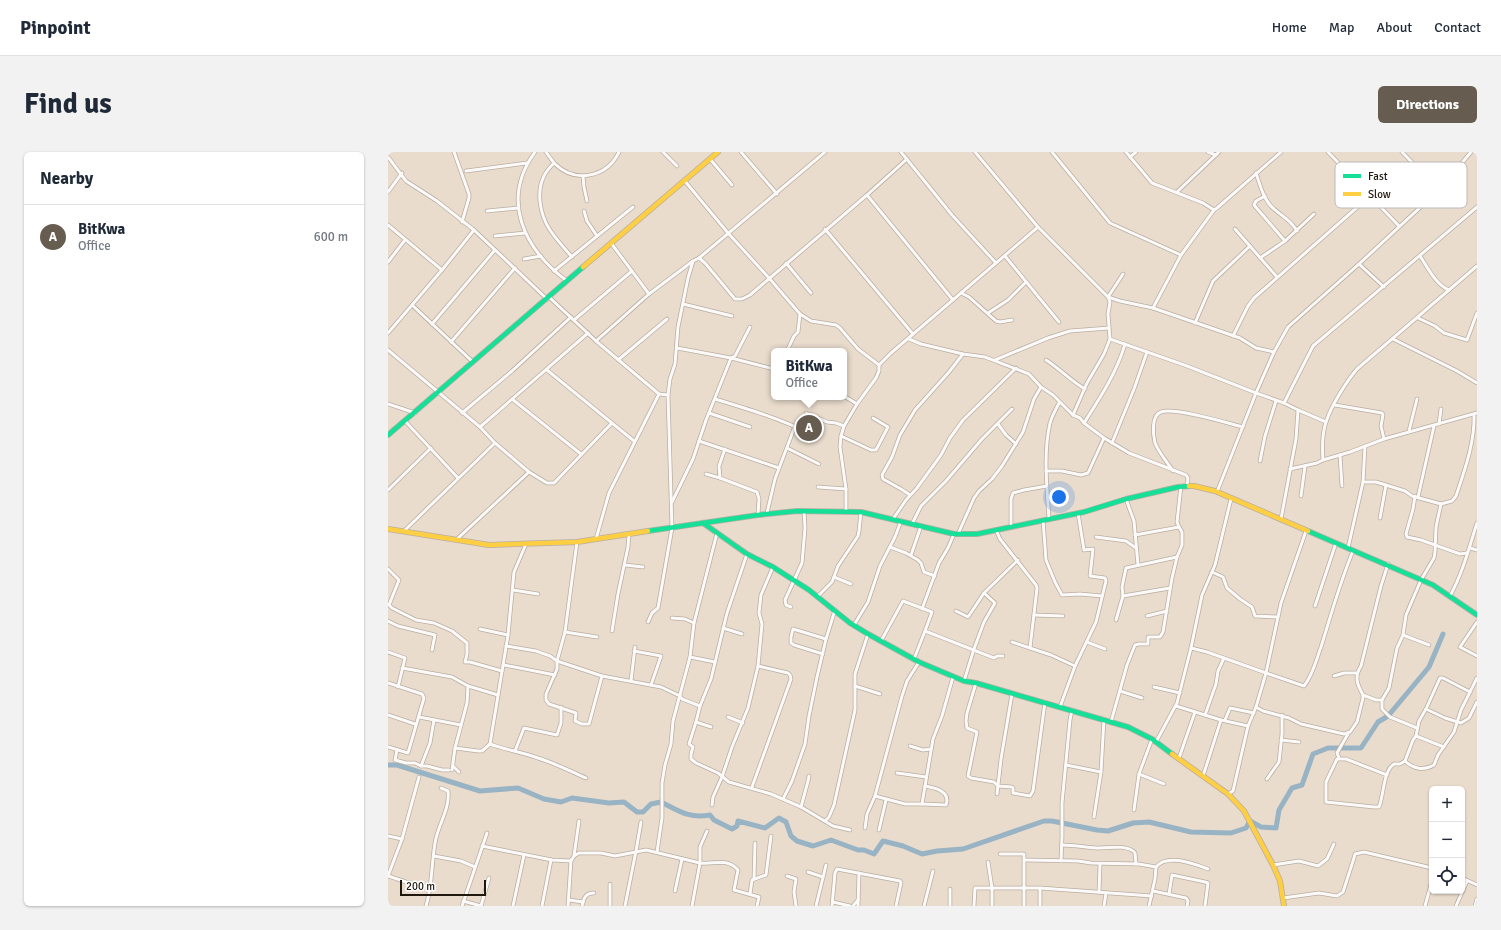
<!DOCTYPE html>
<html lang="en">
<head>
<meta charset="utf-8">
<style>
  body { margin:0; font-family:Signika,sans-serif; background:#f2f2f3; color:#1f2937 }
  .controls { position:absolute; right:12px; bottom:12px; display:grid; overflow:hidden; border-radius:6px; box-shadow:0 1px 3px #0004 }
  .controls button { width:36px; height:36px; display:grid; place-items:center; padding:0; border:0; border-bottom:1px solid #e0e1e3; background:#fff; color:#1f2937; font:20px sans-serif }
  .scale { position:absolute; left:12px; bottom:10px; width:86px; box-sizing:border-box; padding-left:4px; border:2px solid #20180d; border-top:0; font-size:11px; line-height:14px; white-space:nowrap; color:#20180d; -webkit-text-stroke:3px #fff; paint-order:stroke }
  .you { position:absolute; left:671px; top:345px; width:14px; height:14px; margin:-10px; border:3px solid #fff; border-radius:50%; background:#1a73e8; box-shadow:0 0 0 6px #1a73e833 }
  .badge { display:grid; place-items:center; width:26px; height:26px; border-radius:50%; background:#665d50; color:#fff; font-size:13px; font-weight:700 }
  .pin { position:absolute; translate:-50% -50%; border:2px solid #fff; box-shadow:0 1px 4px #0006 }
  .popup { position:absolute; left:383px; top:196px; width:76px; height:52px; box-sizing:border-box; display:grid; place-content:center; border-radius:6px; background:#fff; filter:drop-shadow(0 1px 3px #0005); font-size:13px; white-space:nowrap; color:#747a83 }
  .popup b { font-size:15px; color:#1f2937 }
  .popup::after { content:''; position:absolute; left:50%; top:100%; margin-left:-8px; border:8px solid transparent; border-top-color:#fff }
  .list { margin:0; padding:0; list-style:none }
  h2 { display:flex; justify-content:space-between; align-items:center; height:52px; margin:0; padding:0 16px; font-size:17px }
  h2 small { font-size:13px; font-weight:400; color:#747a83 }
  .list li { display:grid; grid-template-columns:26px 1fr auto; gap:12px; align-items:center; box-sizing:border-box; height:64px; padding:0 16px; border-top:1px solid #e0e1e3 }
  .list b { display:block; font-size:15px; white-space:nowrap }
  .list p { margin:0; font-size:13px; white-space:nowrap; color:#747a83 }
  .list em { font-size:13px; font-style:normal; color:#747a83 }
  .icon { flex:none; width:22px; height:22px; fill:none; stroke:currentColor; stroke-width:2; stroke-linecap:round; stroke-linejoin:round }
  .map { position:relative; flex:none; width:1089px; height:754px; overflow:hidden; border-radius:6px }
  header { display:flex; align-items:center; gap:24px; box-sizing:border-box; height:56px; padding:0 20px; background:#fff; border-bottom:1px solid #e0e1e3 }
  header strong { font-size:19px }
  nav { display:flex; gap:22px; margin-inline-start:auto; font-size:14px }
  .intro { display:flex; align-items:center; justify-content:space-between; box-sizing:border-box; height:96px; padding:0 24px }
  h1 { margin:0; font-size:28px }
  .button { padding:10px 18px; border-radius:6px; background:#665d50; color:#fff; font-size:14px; font-weight:700 }
  main { display:flex; gap:24px; padding:0 24px }
  aside { flex:1; background:#fff; border-radius:6px; box-shadow:0 1px 3px #0004 }
  .map>svg:first-child { display:block }
  .lines { fill:none; stroke-linecap:round; stroke-linejoin:round }
  .river { stroke:#98b3c3; stroke-width:5 }
  .street-casing { stroke:#b9aea3; stroke-width:4.5 }
  .fast-casing { stroke:#b9aea3; stroke-width:6 }
  .slow-casing { stroke:#b9aea3; stroke-width:6 }
  .street { stroke:#fcfaf8; stroke-width:3 }
  .fast { stroke:#16e098; stroke-width:4.5 }
  .slow { stroke:#ffcf43; stroke-width:4.5 }
  .key { fill:#fff; stroke:#bcbab6; stroke-width:1 }
  .key-label { font-size:11px; fill:#20180d }
</style>
</head>
<body>
<header>
<strong>Pinpoint</strong>
<nav><a>Home</a><a>Map</a><a>About</a><a>Contact</a></nav>
</header>
<div class="intro"><h1>Find us</h1><a class="button">Directions</a></div>
<main>
<aside>
<h2>Nearby<small></small></h2>
<ul class="list">
<li><span class="badge">A</span><div><b>BitKwa</b><p>Office</p></div><em>600 m</em></li>
</ul>
</aside>
<div class="map">
<svg width="1089" height="754" viewBox="0 0 1089 754">
  <rect width="100%" height="100%" fill="#e9dccd"/>
  <g class="lines">
    <path class="river" d="M 0,613 L 9,613 L 92,639 L 130,636 L 156,647 L 173,650 L 184,646 L 221,651 L 236,650 L 249,660 L 255,660 L 263,652 L 273,650 C 291,659 301,667 322,663 L 326,668 L 344,677 L 349,674 L 350,669 L 377,676 L 391,666 L 398,670 L 403,684 L 409,689 L 425,694 L 443,688 L 470,698 L 476,698 L 486,702 L 495,689 L 515,694 L 534,702 L 549,699 L 575,697 L 656,669 L 664,669 L 709,678 L 720,679 L 745,671 L 761,670 L 803,680 L 843,681 L 858,676 L 862,669 L 873,675 L 888,676 L 891,658 L 904,636 L 914,633 L 925,602 L 940,596 L 973,596 L 990,570 L 1000,564 L 1041,515 L 1055,482"/>
    <g class="street-casing">
      <g id="street">
        <polyline points="66,0 81,42 81,46 74,70"/>
        <path d="M 147,0 C 112,48 136,97 179,129"/>
        <path d="M 158,0 C 161,4 164,9 167,12 C 188,32 219,25 231,0"/>
        <polyline points="275,0 289,14"/>
        <polyline points="353,0 389,42"/>
        <polyline points="513,0 564,63 608,111"/>
        <polyline points="587,0 650,75 720,145 722,150 720,162 722,187 716,202 699,231 685,263"/>
        <polyline points="664,0 722,71 793,103"/>
        <polyline points="738,0 764,31 815,51 826,58"/>
        <polyline points="820,0 828,3"/>
        <polyline points="940,0 1011,74"/>
        <polyline points="1014,0 1051,38"/>
        <polyline points="0,5 18,29 49,49 86,78 159,147"/>
        <polyline points="742,5 748,0"/>
        <polyline points="322,7 344,33"/>
        <path d="M 166,11 C 162,15 158,19 156,24 C 148,40 152,63 162,78 C 168,87 176,96 184,105"/>
        <polyline points="78,19 139,11"/>
        <path d="M 868,21 C 872,33 876,49 886,57 C 896,66 902,67 909,79"/>
        <polyline points="195,24 196,35 199,49"/>
        <polyline points="296,28 340,81"/>
        <polyline points="0,40 14,21"/>
        <polyline points="789,40 831,0"/>
        <polyline points="479,43 565,148"/>
        <polyline points="877,44 868,49 866,53 897,89"/>
        <polyline points="99,59 130,56"/>
        <polyline points="196,59 199,69 209,84"/>
        <polyline points="0,73 54,118"/>
        <polyline points="437,77 525,182"/>
        <polyline points="847,77 889,125"/>
        <polyline points="340,81 381,126 412,162 423,169 448,173 452,176 470,197 491,213 503,201 650,75"/>
        <polyline points="107,84 137,81"/>
        <polyline points="223,91 261,142"/>
        <polyline points="617,104 671,170"/>
        <path d="M 1032,104 C 1040,116 1048,133 1061,138"/>
        <polyline points="311,106 317,111 347,147 354,147 362,143 479,43 519,7"/>
        <polyline points="872,106 897,89 926,62"/>
        <polyline points="136,107 153,104"/>
        <polyline points="0,110 17,88"/>
        <polyline points="398,111 423,141"/>
        <polyline points="971,112 996,135"/>
        <polyline points="166,119 245,55"/>
        <polyline points="735,122 720,145 732,149 765,156 852,186 868,196 886,200"/>
        <polyline points="573,141 581,145 608,169 612,170 624,168"/>
        <polyline points="161,145 208,189 271,242 280,243 284,376 270,456 264,461 260,470"/>
        <polyline points="295,152 344,164"/>
        <polyline points="24,153 85,210"/>
        <polyline points="765,156 793,103 826,58 829,56 893,0"/>
        <polyline points="600,161 620,148 638,130"/>
        <polyline points="1030,166 1047,174 1056,181 1079,188 1089,161"/>
        <polyline points="186,168 244,119"/>
        <polyline points="807,171 825,129 862,94"/>
        <polyline points="44,172 107,98"/>
        <polyline points="0,181 54,118 86,78"/>
        <polyline points="845,184 860,154 866,146 982,44"/>
        <polyline points="521,187 533,192 575,202 597,205 641,222 653,235 665,243 685,263 692,266 696,271 716,286 741,301 798,323 800,326 799,334"/>
        <polyline points="722,187 799,214 868,241 896,251 910,258 938,270"/>
        <polyline points="1005,187 1069,219 1089,231"/>
        <polyline points="208,189 261,142 305,109 311,106 437,0"/>
        <polyline points="63,190 127,116"/>
        <polyline points="289,196 343,206 386,217"/>
        <polyline points="0,198 92,275 107,291 141,320 159,331 166,331 223,272"/>
        <polyline points="399,199 406,184 410,180 412,162"/>
        <polyline points="230,208 279,167"/>
        <polyline points="607,208 660,186 682,179 721,176"/>
        <path d="M 658,208 C 672,217 683,229 697,237"/>
        <polyline points="159,218 246,289"/>
        <polyline points="280,243 282,227 287,212 290,175 300,126 305,109"/>
        <polyline points="456,244 469,252"/>
        <polyline points="124,247 193,302"/>
        <path d="M 327,247 C 360,257 393,267 423,282"/>
        <polyline points="896,251 925,194 1089,55"/>
        <polyline points="0,252 27,261"/>
        <polyline points="947,253 994,261 995,263 993,274 996,287"/>
        <polyline points="74,261 124,219 183,165"/>
        <polyline points="321,261 362,275"/>
        <polyline points="418,261 439,270 448,271 456,274"/>
        <polyline points="17,269 70,326"/>
        <path d="M 696,271 C 712,246 729,220 737,192"/>
        <polyline points="610,272 618,283 628,292"/>
        <polyline points="1051,272 1053,257"/>
        <polyline points="92,275 200,181"/>
        <polyline points="1021,279 1029,247"/>
        <polyline points="453,284 483,298 488,298 500,275 485,266"/>
        <polyline points="311,289 391,316"/>
        <polyline points="724,291 746,237 759,200"/>
        <polyline points="399,296 431,312"/>
        <polyline points="952,303 954,334"/>
        <path d="M 935,308 C 934,295 934,282 938,270 C 943,254 958,230 969,217 L 1089,114"/>
        <polyline points="872,309 877,284 888,249"/>
        <polyline points="902,317 929,311 935,308 962,300 996,287 1089,261"/>
        <polyline points="658,319 674,319 693,323 700,321 716,286"/>
        <path d="M 785,319 C 780,311 771,301 767,291 C 765,283 763,263 773,260 C 786,255 839,271 855,275"/>
        <polyline points="318,322 332,326 369,340 371,347 370,363"/>
        <polyline points="332,326 331,314 337,297"/>
        <path d="M 975,330 L 988,330 L 1017,339 L 1024,344 L 1053,352 L 1064,349 L 1068,344 C 1077,317 1087,290 1086,262"/>
        <polyline points="430,335 458,337"/>
        <polyline points="0,338 43,296"/>
        <polyline points="829,340 868,241 886,200 900,175 971,112 1051,38 1083,0"/>
        <polyline points="522,343 513,337 495,327 494,323 504,305 512,283 527,258 561,220 575,202"/>
        <polyline points="913,344 917,314"/>
        <polyline points="1027,344 1025,357 1018,382 1019,385 1033,388 1072,402 1079,401"/>
        <polyline points="1030,345 1046,274"/>
        <polyline points="738,347 746,369 750,413"/>
        <polyline points="284,350 305,307 318,268 343,206 347,204 362,175"/>
        <polyline points="458,359 458,337 452,295 453,284 456,274 469,252 488,226 491,219 491,213"/>
        <polyline points="379,361 387,327 407,274"/>
        <polyline points="992,366 998,333"/>
        <polyline points="505,367 518,348 529,336 553,303 562,286 575,268 628,216"/>
        <path d="M 661,367 C 659,335 655,302 662,271 C 664,264 668,257 671,251"/>
        <polyline points="893,367 908,287 910,258"/>
        <polyline points="655,368 658,408 667,430 674,443 692,442 714,444"/>
        <polyline points="524,372 533,354 558,329 594,287 624,257"/>
        <polyline points="623,375 623,347 625,341 636,338 659,334"/>
        <polyline points="608,378 612,387 648,433 649,436 642,496"/>
        <polyline points="16,379 107,291"/>
        <polyline points="570,382 586,346 591,339 604,327 614,314 635,280 646,247 653,235"/>
        <polyline points="747,383 791,375"/>
        <polyline points="708,385 738,389 748,396"/>
        <polyline points="208,387 221,341 271,242"/>
        <polyline points="68,388 141,320"/>
        <polyline points="189,390 177,480 169,509 169,517 158,542 158,548 161,552 188,561 187,569 194,572 201,572 214,524"/>
        <path d="M 138,392 L 126,420 L 120,483 L 102,592 C 118,598 134,600 150,606 C 166,611 182,619 198,626"/>
        <polyline points="502,395 518,401 530,408 533,411 536,420 547,424"/>
        <polyline points="960,396 975,330 977,294"/>
        <polyline points="1082,396 1089,398"/>
        <path d="M 965,399 C 952,430 943,463 933,495 C 928,508 925,523 916,534 L 878,521 L 868,555 L 875,559 L 901,566 L 913,572 L 956,582 L 962,580 L 969,570 L 975,546 L 975,543 C 969,532 966,525 973,514 L 993,434 L 1000,412"/>
        <polyline points="523,403 533,374"/>
        <polyline points="237,413 255,415"/>
        <polyline points="0,417 11,428 1,453 4,456 28,468 46,471 64,479 79,491 79,502 77,510 82,510 114,519"/>
        <polyline points="824,420 835,425 839,436 852,447 864,455 867,464 890,465"/>
        <polyline points="446,425 463,432"/>
        <polyline points="125,438 150,442"/>
        <polyline points="430,444 444,430 450,414 470,384 471,379 473,360"/>
        <polyline points="735,444 782,436"/>
        <path d="M 1062,444 C 1075,420 1081,396 1089,371"/>
        <polyline points="927,454 948,391"/>
        <polyline points="403,455 398,453 397,448 414,411 417,376 416,359"/>
        <polyline points="534,457 551,411 560,396 566,382"/>
        <polyline points="568,459 580,465 596,441 630,408"/>
        <polyline points="646,463 675,464"/>
        <polyline points="759,464 779,459"/>
        <polyline points="284,466 297,467 306,471"/>
        <polyline points="728,468 735,444 734,435 738,416 789,405"/>
        <polyline points="0,469 10,474 47,483 44,498"/>
        <polyline points="1089,470 1072,495 1089,504"/>
        <polyline points="466,473 480,450 492,414 507,385 513,369"/>
        <polyline points="335,476 354,482"/>
        <polyline points="92,477 120,483"/>
        <polyline points="224,479 230,442 240,395 241,382"/>
        <polyline points="177,480 209,485"/>
        <polyline points="1015,483 1041,493"/>
        <polyline points="493,489 515,449 544,460 537,479"/>
        <polyline points="624,490 663,503 687,514"/>
        <polyline points="699,490 717,497"/>
        <polyline points="118,494 148,499 162,504 169,509 214,524 273,535 292,544 294,547 312,554"/>
        <polyline points="803,496 814,443 827,413 843,347"/>
        <polyline points="246,499 273,504 263,533"/>
        <polyline points="0,500 17,506 10,535"/>
        <polyline points="435,502 406,493 403,491 403,485 405,477 438,487"/>
        <polyline points="302,505 327,510"/>
        <polyline points="526,507 537,479 606,506 609,504 615,504"/>
        <polyline points="531,510 519,529 514,544 487,644 517,652 534,652 545,587 554,564 565,525"/>
        <polyline points="116,513 167,523"/>
        <polyline points="14,516 64,525 80,534 110,543"/>
        <polyline points="946,524 956,521 969,521"/>
        <polyline points="243,529 247,495"/>
        <polyline points="576,529 586,497 596,470 607,451 596,441"/>
        <polyline points="0,531 34,542 36,546 20,601 0,595"/>
        <polyline points="588,531 579,561 578,569 579,576 589,580 580,624 583,626 606,630 610,634 624,635 625,636 625,641 642,644 645,639 657,550"/>
        <polyline points="467,534 492,542"/>
        <polyline points="766,535 792,541"/>
        <polyline points="732,539 754,546"/>
        <polyline points="975,543 988,548 994,548"/>
        <polyline points="788,554 833,568 860,574"/>
        <polyline points="672,555 687,514 708,470 718,429 717,426 702,424 705,397 696,398 690,361"/>
        <polyline points="1038,557 1057,566 1073,571 1081,566 1089,550"/>
        <polyline points="0,563 27,572"/>
        <polyline points="817,563 828,532 830,519 836,506"/>
        <polyline points="31,565 73,573"/>
        <polyline points="340,565 355,571"/>
        <polyline points="837,568 842,556 866,561"/>
        <polyline points="308,570 301,592 305,595 303,602 303,607 308,611 330,621 341,630 383,642 413,655 445,674 462,678"/>
        <polyline points="723,570 739,513 747,493 751,492 760,492 760,485 772,485 775,480 784,426 789,405 794,393 794,380 791,375 789,370 793,334"/>
        <polyline points="323,575 308,570 312,554 323,527 339,461 359,402"/>
        <polyline points="1029,576 1002,565 994,557 994,548 1001,536 1009,496 1015,483 1018,463 1033,428 1046,406 1047,400 1048,375 1053,352"/>
        <polyline points="1028,584 1056,595"/>
        <polyline points="893,588 911,590"/>
        <polyline points="768,590 789,551 803,496 819,500 878,521 893,451 918,379"/>
        <polyline points="522,594 535,598 543,597"/>
        <polyline points="67,596 90,599 94,599 102,592"/>
        <polyline points="9,598 7,608 18,611 27,611 33,614 39,614 54,618 61,618"/>
        <polyline points="127,599 136,576 169,583 173,571 173,555"/>
        <polyline points="791,606 807,560"/>
        <polyline points="951,606 949,601 960,582"/>
        <path d="M 1017,609 C 1025,617 1036,619 1046,613 L 1050,603 L 1066,580 L 1073,558 L 1089,526"/>
        <polyline points="678,613 713,620"/>
        <polyline points="33,614 42,591 46,568"/>
        <polyline points="65,614 71,620"/>
        <polyline points="64,618 67,596 79,551 80,534"/>
        <polyline points="509,621 538,625"/>
        <polyline points="751,622 776,632"/>
        <path d="M 999,623 L 958,607 L 949,607 L 938,630 L 938,650 L 986,655 L 991,655 C 996,643 995,619 1006,612 L 1012,612 L 1017,609 L 1025,588 L 1028,584 L 1031,569 L 1038,557 L 1052,526 L 1055,526 L 1082,540"/>
        <polyline points="815,624 833,568"/>
        <polyline points="879,627 891,610 894,582 894,563"/>
        <polyline points="364,635 403,527 402,523 400,521 370,514 374,472 371,461 373,443 385,415"/>
        <polyline points="609,642 613,607 624,542"/>
        <polyline points="840,642 845,639 860,574 868,555"/>
        <polyline points="395,647 404,629 417,592 421,564 429,525 438,487 447,458"/>
        <path d="M 534,652 L 558,653 C 563,639 547,636 537,634"/>
        <polyline points="324,653 325,645 334,625 344,595 360,556 370,514"/>
        <polyline points="413,655 420,629 421,624"/>
        <polyline points="746,658 751,622 764,587"/>
        <polyline points="706,665 713,620 716,567"/>
        <polyline points="437,669 441,665 446,653 467,558 467,522 480,482"/>
        <polyline points="477,676 479,662 487,644"/>
        <polyline points="491,678 498,648"/>
        <polyline points="0,684 14,687"/>
        <path d="M 674,693 C 686,693 696,695 708,696 C 718,696 741,692 747,701 L 748,712"/>
        <path d="M 94,694 L 164,708 L 183,709 L 186,704 L 191,701 L 213,701 L 227,704 L 258,698 L 312,711 C 326,713 338,705 350,718 L 346,738 L 371,745 L 369,754"/>
        <polyline points="269,700 274,666 274,631 277,613 283,592 285,569 302,505 306,471 329,381"/>
        <polyline points="612,702 636,702 636,754"/>
        <polyline points="46,704 73,709 87,715"/>
        <polyline points="186,704 191,669"/>
        <polyline points="637,708 690,709 703,711 751,712 768,715"/>
        <polyline points="673,709 674,684 674,651 682,568 684,558"/>
        <polyline points="600,710 604,736 652,736 764,744"/>
        <polyline points="885,713 911,709 930,714 939,707 946,692"/>
        <polyline points="420,720 435,725"/>
        <polyline points="0,724 14,687 31,625"/>
        <polyline points="0,724 18,730 43,735"/>
        <polyline points="399,724 408,727 406,740 408,754"/>
        <polyline points="1074,726 1089,733"/>
        <polyline points="366,727 367,691"/>
        <polyline points="222,732 222,754"/>
        <polyline points="652,736 652,754"/>
        <polyline points="562,737 562,754"/>
        <polyline points="287,739 294,707"/>
        <polyline points="765,739 798,746 800,749 799,754"/>
        <polyline points="711,740 712,712"/>
        <polyline points="362,742 364,728 378,723 383,684"/>
        <polyline points="781,742 784,723 817,730 820,731 817,754"/>
        <polyline points="895,746 931,741 949,744 955,740 966,706 967,702 976,700 1044,716"/>
        <polyline points="181,748 195,750"/>
        <polyline points="75,749 93,754"/>
        <polyline points="445,750 462,754"/>
        <path d="M 38,754 C 45,732 43,709 48,686 C 52,670 62,655 60,639 L 53,636"/>
        <polyline points="74,754 99,681"/>
        <polyline points="93,754 101,726"/>
        <polyline points="125,754 136,703"/>
        <polyline points="154,754 163,708"/>
        <polyline points="180,754 183,708"/>
        <path d="M 194,754 C 196,746 197,741 206,741"/>
        <polyline points="237,754 248,699 253,670"/>
        <polyline points="304,754 312,711 312,695 319,679"/>
        <polyline points="428,754 438,713"/>
        <polyline points="444,754 447,721 449,717 512,729 513,731 508,754"/>
        <polyline points="465,754 470,748"/>
        <polyline points="470,754 471,721"/>
        <polyline points="536,754 545,719"/>
        <polyline points="586,754 587,736 604,736 604,754"/>
        <polyline points="716,754 718,741"/>
        <path d="M 761,754 L 767,727 L 768,715 C 779,701 806,712 820,717"/>
        <polyline points="1037,754 1044,729"/>
        <polyline points="1068,754 1079,729"/>
        <polyline points="1087,754 1089,747"/>
      </g>
    </g>
    <g class="fast-casing">
      <g id="fast">
        <polyline points="0,283 195,115"/>
        <polyline points="315,371 359,402 385,415 421,438 462,471 480,482 531,510 576,529 588,531 740,575 764,587 784,602"/>
        <polyline points="260,379 370,363 409,359 473,360 566,382 589,382 696,360 738,347 790,335 801,334"/>
        <polyline points="920,379 1045,433 1089,463"/>
      </g>
    </g>
    <g class="slow-casing">
      <g id="slow">
        <polyline points="195,115 330,0"/>
        <polyline points="801,334 806,334 827,339 920,379"/>
        <polyline points="0,377 101,393 189,390 260,379"/>
        <polyline points="784,602 840,642 856,659 885,713 892,729 896,754"/>
      </g>
    </g>
    <use href="#street" class="street"/>
    <use href="#fast" class="fast"/>
    <use href="#slow" class="slow"/>
  </g>
  <rect x="947" y="10" width="132" height="46" rx="6" class="key"/>
  <rect x="955" y="22" width="18" height="4" fill="#16e098"/>
  <rect x="955" y="40" width="18" height="4" fill="#ffcf43"/>
  <g class="key-label">
    <text x="980" y="28">Fast</text>
    <text x="980" y="46">Slow</text>
  </g>
</svg>
<div class="controls">
<button>+</button>
<button>−</button>
<button><svg class="icon" aria-label="locate" viewBox="0 0 24 24"><circle cx="12" cy="12" r="6"/><path d="M12 2v4M12 18v4M2 12h4M18 12h4"/></svg></button>
</div>
<div class="scale">200 m</div>
<div class="you"></div>
<div class="pin badge" style="left:421px;top:276px">A</div>
<div class="popup"><b>BitKwa</b>Office</div>
</div>
</main>
</body>
</html>
